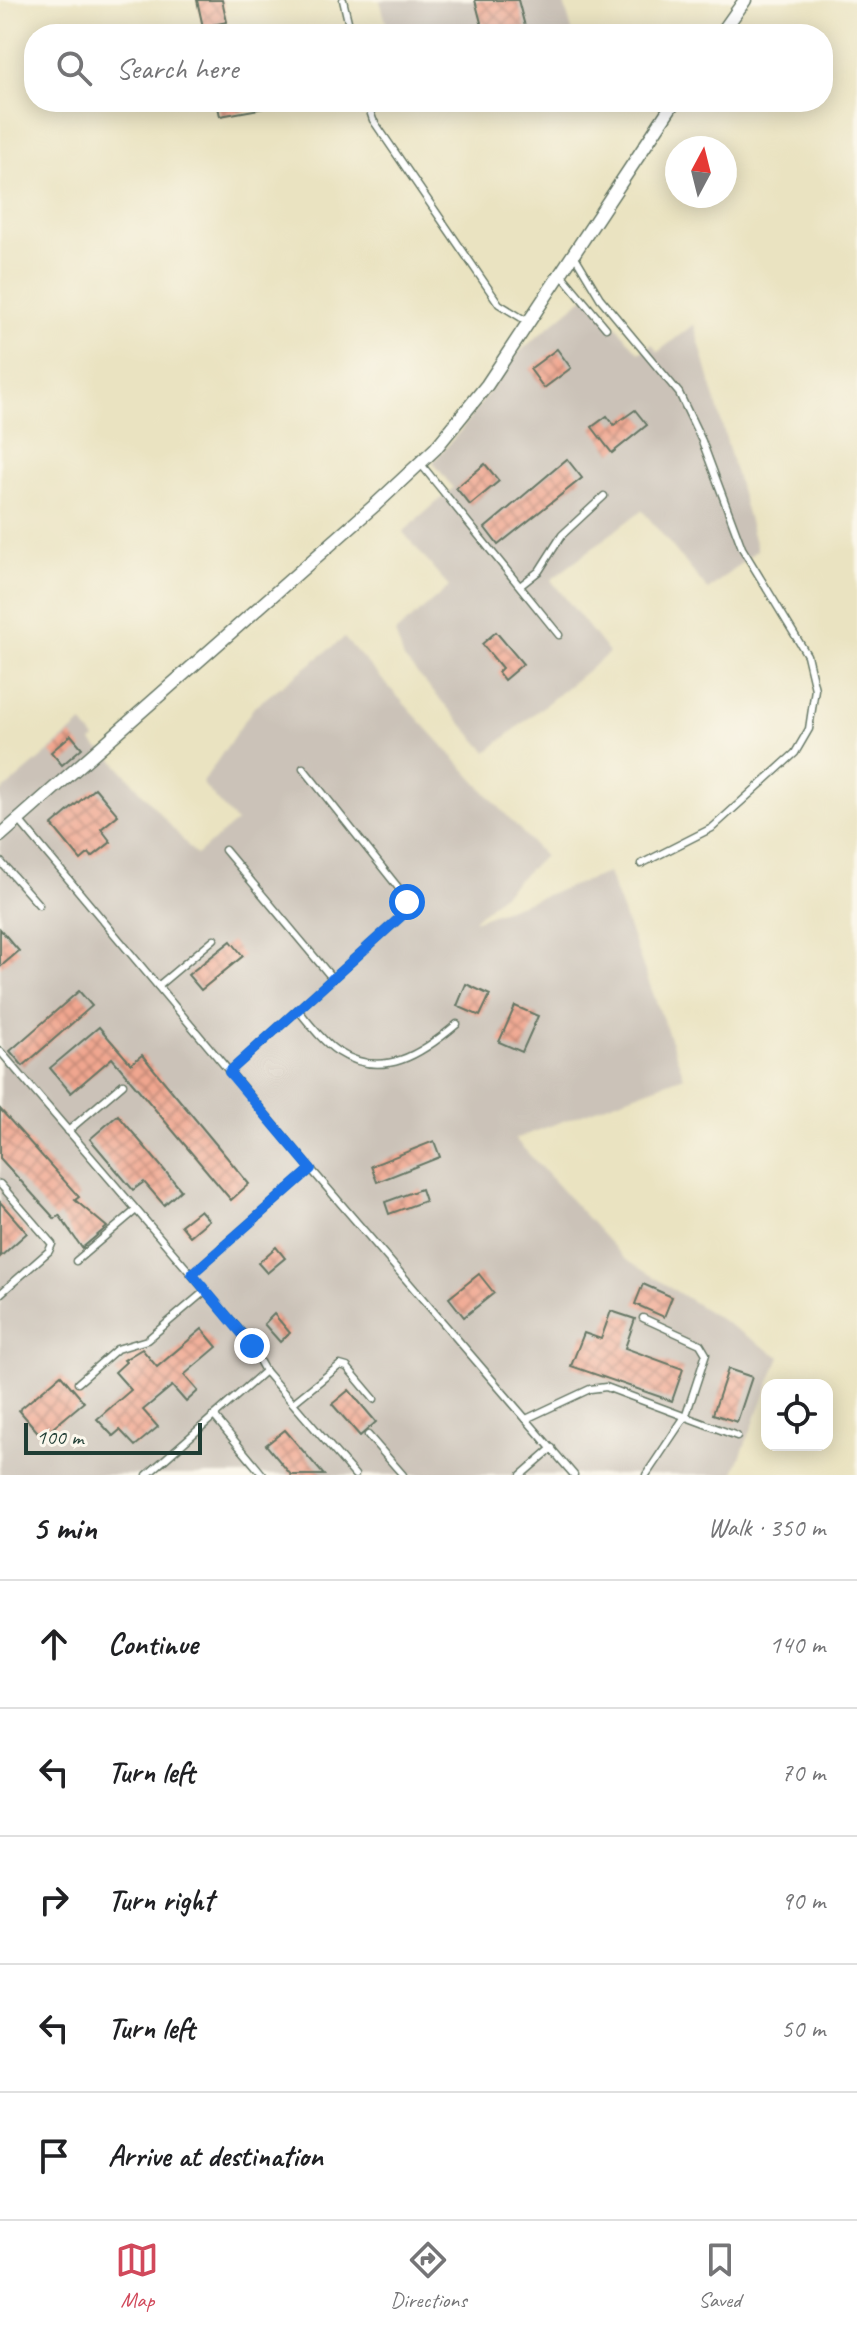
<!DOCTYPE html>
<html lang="en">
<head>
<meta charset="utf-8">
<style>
  body { margin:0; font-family:Caveat,sans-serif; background:#f6f6f6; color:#202124 }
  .controls { position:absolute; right:24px; bottom:24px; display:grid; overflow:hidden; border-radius:16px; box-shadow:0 4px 20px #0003 }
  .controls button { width:72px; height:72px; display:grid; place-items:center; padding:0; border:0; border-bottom:2px solid #e0e0e0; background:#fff; color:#202124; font:40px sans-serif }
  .compass { position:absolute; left:665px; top:136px; width:72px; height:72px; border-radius:50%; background:#fff; box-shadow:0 4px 20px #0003; rotate:7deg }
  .scale { position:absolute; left:24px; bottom:20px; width:178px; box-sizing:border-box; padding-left:8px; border:4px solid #1f3d34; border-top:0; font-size:22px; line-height:28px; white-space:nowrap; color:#1f3d34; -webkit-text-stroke:6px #fbf7ec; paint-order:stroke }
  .stop { position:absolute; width:24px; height:24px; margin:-18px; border:6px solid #1a73e8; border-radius:50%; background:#fff }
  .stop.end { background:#1a73e8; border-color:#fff; box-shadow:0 2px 8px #0008 }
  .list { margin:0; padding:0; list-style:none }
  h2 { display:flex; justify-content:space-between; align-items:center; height:104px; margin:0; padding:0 32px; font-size:34px }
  h2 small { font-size:26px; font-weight:400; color:#757577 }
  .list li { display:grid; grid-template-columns:52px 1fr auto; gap:24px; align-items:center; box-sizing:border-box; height:128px; padding:0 32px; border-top:2px solid #e0e0e0 }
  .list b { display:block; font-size:30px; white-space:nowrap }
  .list em { font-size:26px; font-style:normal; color:#757577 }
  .icon { flex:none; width:44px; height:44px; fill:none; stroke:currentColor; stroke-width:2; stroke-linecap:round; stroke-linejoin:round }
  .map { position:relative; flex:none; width:857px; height:1475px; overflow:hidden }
  .search { position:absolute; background:#fff; box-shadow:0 4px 20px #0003; left:24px; right:24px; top:24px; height:88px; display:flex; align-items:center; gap:20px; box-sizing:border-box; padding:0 28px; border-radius:32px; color:#757577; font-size:30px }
  .sheet { height:744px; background:#fff }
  nav { display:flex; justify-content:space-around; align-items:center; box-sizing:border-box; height:112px; border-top:2px solid #e0e0e0; background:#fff; font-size:22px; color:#757577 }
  nav a { display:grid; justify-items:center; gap:4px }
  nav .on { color:#d1495b }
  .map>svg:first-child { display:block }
  .industrial { fill:#cbc2b8 }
  .building { fill:url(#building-cross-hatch) }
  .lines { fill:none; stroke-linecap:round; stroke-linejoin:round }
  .service-casing { stroke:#667765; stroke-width:9 }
  .minor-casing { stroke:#667765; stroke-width:15 }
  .service { stroke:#fff; stroke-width:6 }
  .minor { stroke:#fff; stroke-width:12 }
  .route { stroke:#1a73e8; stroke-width:10 }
</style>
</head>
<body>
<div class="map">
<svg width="857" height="1475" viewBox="0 0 857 1475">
  <defs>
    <pattern id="building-cross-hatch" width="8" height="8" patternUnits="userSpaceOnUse" patternTransform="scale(2)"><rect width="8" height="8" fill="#f0a68f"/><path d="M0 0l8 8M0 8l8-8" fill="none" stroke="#c28876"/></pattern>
  </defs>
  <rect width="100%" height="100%" fill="#fbf7ec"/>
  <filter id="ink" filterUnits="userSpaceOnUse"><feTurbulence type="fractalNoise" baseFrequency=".0125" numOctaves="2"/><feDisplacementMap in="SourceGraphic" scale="16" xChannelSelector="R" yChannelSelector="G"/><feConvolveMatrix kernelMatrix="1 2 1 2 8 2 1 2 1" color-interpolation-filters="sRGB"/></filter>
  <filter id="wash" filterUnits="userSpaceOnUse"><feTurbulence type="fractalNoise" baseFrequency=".006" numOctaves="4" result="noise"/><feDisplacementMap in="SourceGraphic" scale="32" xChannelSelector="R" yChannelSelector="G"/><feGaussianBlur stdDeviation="1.8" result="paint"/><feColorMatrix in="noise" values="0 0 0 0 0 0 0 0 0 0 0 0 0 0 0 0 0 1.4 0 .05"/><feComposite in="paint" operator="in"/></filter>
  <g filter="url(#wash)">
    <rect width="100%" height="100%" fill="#eae3c1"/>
    <g class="industrial">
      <polygon points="380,0 563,0 573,34 389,34"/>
      <polygon points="589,293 639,353 652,344 658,352 694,324 757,550 708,590 642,510 551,580 609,653 487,752 404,659 395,633 449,587 403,532 453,488 433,462 461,430 518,353"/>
      <polygon points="344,638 544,856 473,921 608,873 684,1076 515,1139 625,1259 780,1357 733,1475 0,1475 0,793 82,723 95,739 92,742 98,749 105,750 196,855 236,822 202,783 254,707"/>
    </g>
    <g id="blocks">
      <g class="building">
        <polygon points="197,0 222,0 227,22 203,27"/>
        <polygon points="475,0 518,0 527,34 484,34"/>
        <polygon points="217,102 270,102 270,107 220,116"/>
        <polygon points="557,349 571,368 544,388 530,369"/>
        <polygon points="635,410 647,425 612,453 592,427 607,416 614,425"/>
        <polygon points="567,459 582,478 498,545 485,528"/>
        <polygon points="485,464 499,481 470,505 456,488"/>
        <polygon points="496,632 523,664 504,680 498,672 502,668 482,644"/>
        <polygon points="71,735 82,748 62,765 51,752"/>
        <polygon points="95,788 118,815 101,829 111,842 92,857 89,853 81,860 52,825"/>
        <polygon points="0,929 19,951 0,967"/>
        <polygon points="231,941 243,956 201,990 188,975"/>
        <polygon points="466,984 490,995 480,1016 457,1006"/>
        <polygon points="79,991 92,1006 23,1066 10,1051"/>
        <polygon points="515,1006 538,1016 522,1052 499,1042"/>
        <polygon points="99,1027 131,1064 142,1055 249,1184 231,1200 112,1058 71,1093 50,1068"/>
        <polygon points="0,1109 79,1197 75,1200 107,1227 82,1248 59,1215 55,1219 0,1158"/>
        <polygon points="118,1115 181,1190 164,1205 144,1182 133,1190 90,1139"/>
        <polygon points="434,1141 440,1157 377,1182 371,1166"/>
        <polygon points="421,1189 425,1201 389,1214 385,1202"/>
        <polygon points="0,1202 27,1233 0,1257"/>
        <polygon points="200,1210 209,1220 190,1236 181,1225"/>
        <polygon points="276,1247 285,1258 267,1273 258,1263"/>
        <polygon points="479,1274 494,1293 464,1317 449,1298"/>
        <polygon points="643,1284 672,1297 664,1317 635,1304"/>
        <polygon points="611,1311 635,1319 625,1348 683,1369 672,1401 571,1366 584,1333 601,1339"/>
        <polygon points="274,1314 290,1333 280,1342 264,1324"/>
        <polygon points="202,1329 217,1347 184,1375 198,1391 186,1402 172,1386 143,1410 158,1427 135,1446 120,1430 113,1436 97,1419 131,1390 115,1372 126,1362 124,1360 142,1349 157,1367"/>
        <polygon points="728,1369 752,1377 737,1422 713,1414"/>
        <polygon points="61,1375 84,1402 42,1437 19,1410"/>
        <polygon points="349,1390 376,1422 360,1436 332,1404"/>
        <polygon points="285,1430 324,1475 291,1475 266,1445"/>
      </g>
    </g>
  </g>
  <g filter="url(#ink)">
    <use href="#blocks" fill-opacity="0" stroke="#667765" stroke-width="2"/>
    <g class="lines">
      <g class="service-casing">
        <g id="service">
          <polyline points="343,0 351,34"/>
          <polyline points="367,102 373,120 499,304 528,322"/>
          <polyline points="573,253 600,298 679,393 702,441 742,548 807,655 815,689 809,729 795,753 712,828 641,864"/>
          <polyline points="560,273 606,328"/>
          <polyline points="420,463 559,635"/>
          <polyline points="520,586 539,571 562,535 604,496"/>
          <polyline points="18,819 311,1169 574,1475"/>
          <polyline points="225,850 332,978"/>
          <polyline points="0,861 39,905"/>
          <polyline points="158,986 214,939"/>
          <path d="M 298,1010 C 310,1024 322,1041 337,1051 C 383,1081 423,1053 457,1024"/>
          <polyline points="0,1051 247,1339 265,1371"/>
          <polyline points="229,1072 405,913 407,902 405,896 303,768"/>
          <polyline points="68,1131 123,1084"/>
          <polyline points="0,1184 52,1244 49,1251 0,1294"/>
          <polyline points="76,1261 136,1210"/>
          <polyline points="192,1274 311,1169"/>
          <polyline points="643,1318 700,1344 706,1354 686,1415 646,1475"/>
          <polyline points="78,1383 117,1349 147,1340 205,1291"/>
          <polyline points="293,1403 340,1365 347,1367 374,1399"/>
          <polyline points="214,1416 263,1475"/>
          <polyline points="526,1419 590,1389 606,1387 737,1436"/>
          <polyline points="368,1435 403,1475"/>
          <polyline points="147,1475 265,1371 355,1475"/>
          <polyline points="521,1475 552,1448"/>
        </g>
      </g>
      <g class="minor-casing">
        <g id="minor">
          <polyline points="721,34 745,0"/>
          <polyline points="0,836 374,506 435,449 487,385 674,102"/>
        </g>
      </g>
      <use href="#service" class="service"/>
      <use href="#minor" class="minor"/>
    </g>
  </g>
  <g class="lines" filter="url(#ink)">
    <polyline class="route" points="252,1346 192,1274 311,1169 229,1072 405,913 407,902"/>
  </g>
</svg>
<div class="controls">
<button><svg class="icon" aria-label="locate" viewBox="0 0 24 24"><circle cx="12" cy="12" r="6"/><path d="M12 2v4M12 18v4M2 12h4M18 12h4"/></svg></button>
</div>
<svg class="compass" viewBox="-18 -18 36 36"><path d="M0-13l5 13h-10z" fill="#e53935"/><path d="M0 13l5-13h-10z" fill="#757577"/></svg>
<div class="scale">100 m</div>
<div class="stop" style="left:407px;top:902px"></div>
<div class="stop end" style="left:252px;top:1346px"></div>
<div class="search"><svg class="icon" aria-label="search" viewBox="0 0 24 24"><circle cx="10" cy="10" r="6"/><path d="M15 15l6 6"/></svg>Search here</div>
</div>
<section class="sheet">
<h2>5 min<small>Walk · 350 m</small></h2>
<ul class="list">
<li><svg class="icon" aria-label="ahead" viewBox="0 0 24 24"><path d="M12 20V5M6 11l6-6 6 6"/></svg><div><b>Continue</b></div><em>140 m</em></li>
<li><svg class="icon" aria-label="left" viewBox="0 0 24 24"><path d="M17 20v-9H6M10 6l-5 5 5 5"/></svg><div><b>Turn left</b></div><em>70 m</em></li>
<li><svg class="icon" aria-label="right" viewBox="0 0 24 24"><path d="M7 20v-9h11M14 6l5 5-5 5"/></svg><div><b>Turn right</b></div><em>90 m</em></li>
<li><svg class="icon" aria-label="left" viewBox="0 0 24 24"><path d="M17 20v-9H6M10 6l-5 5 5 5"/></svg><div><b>Turn left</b></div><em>50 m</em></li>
<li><svg class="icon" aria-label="arrive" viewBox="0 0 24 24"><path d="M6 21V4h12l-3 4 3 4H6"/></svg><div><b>Arrive at destination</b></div></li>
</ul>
</section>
<nav>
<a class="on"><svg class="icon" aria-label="map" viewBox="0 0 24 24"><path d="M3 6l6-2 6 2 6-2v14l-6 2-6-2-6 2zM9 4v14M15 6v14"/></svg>Map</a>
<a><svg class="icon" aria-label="directions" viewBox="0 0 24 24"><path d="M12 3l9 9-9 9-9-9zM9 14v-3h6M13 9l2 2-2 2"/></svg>Directions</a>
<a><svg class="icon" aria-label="saved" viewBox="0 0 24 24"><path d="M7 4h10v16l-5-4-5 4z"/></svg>Saved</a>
</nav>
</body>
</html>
